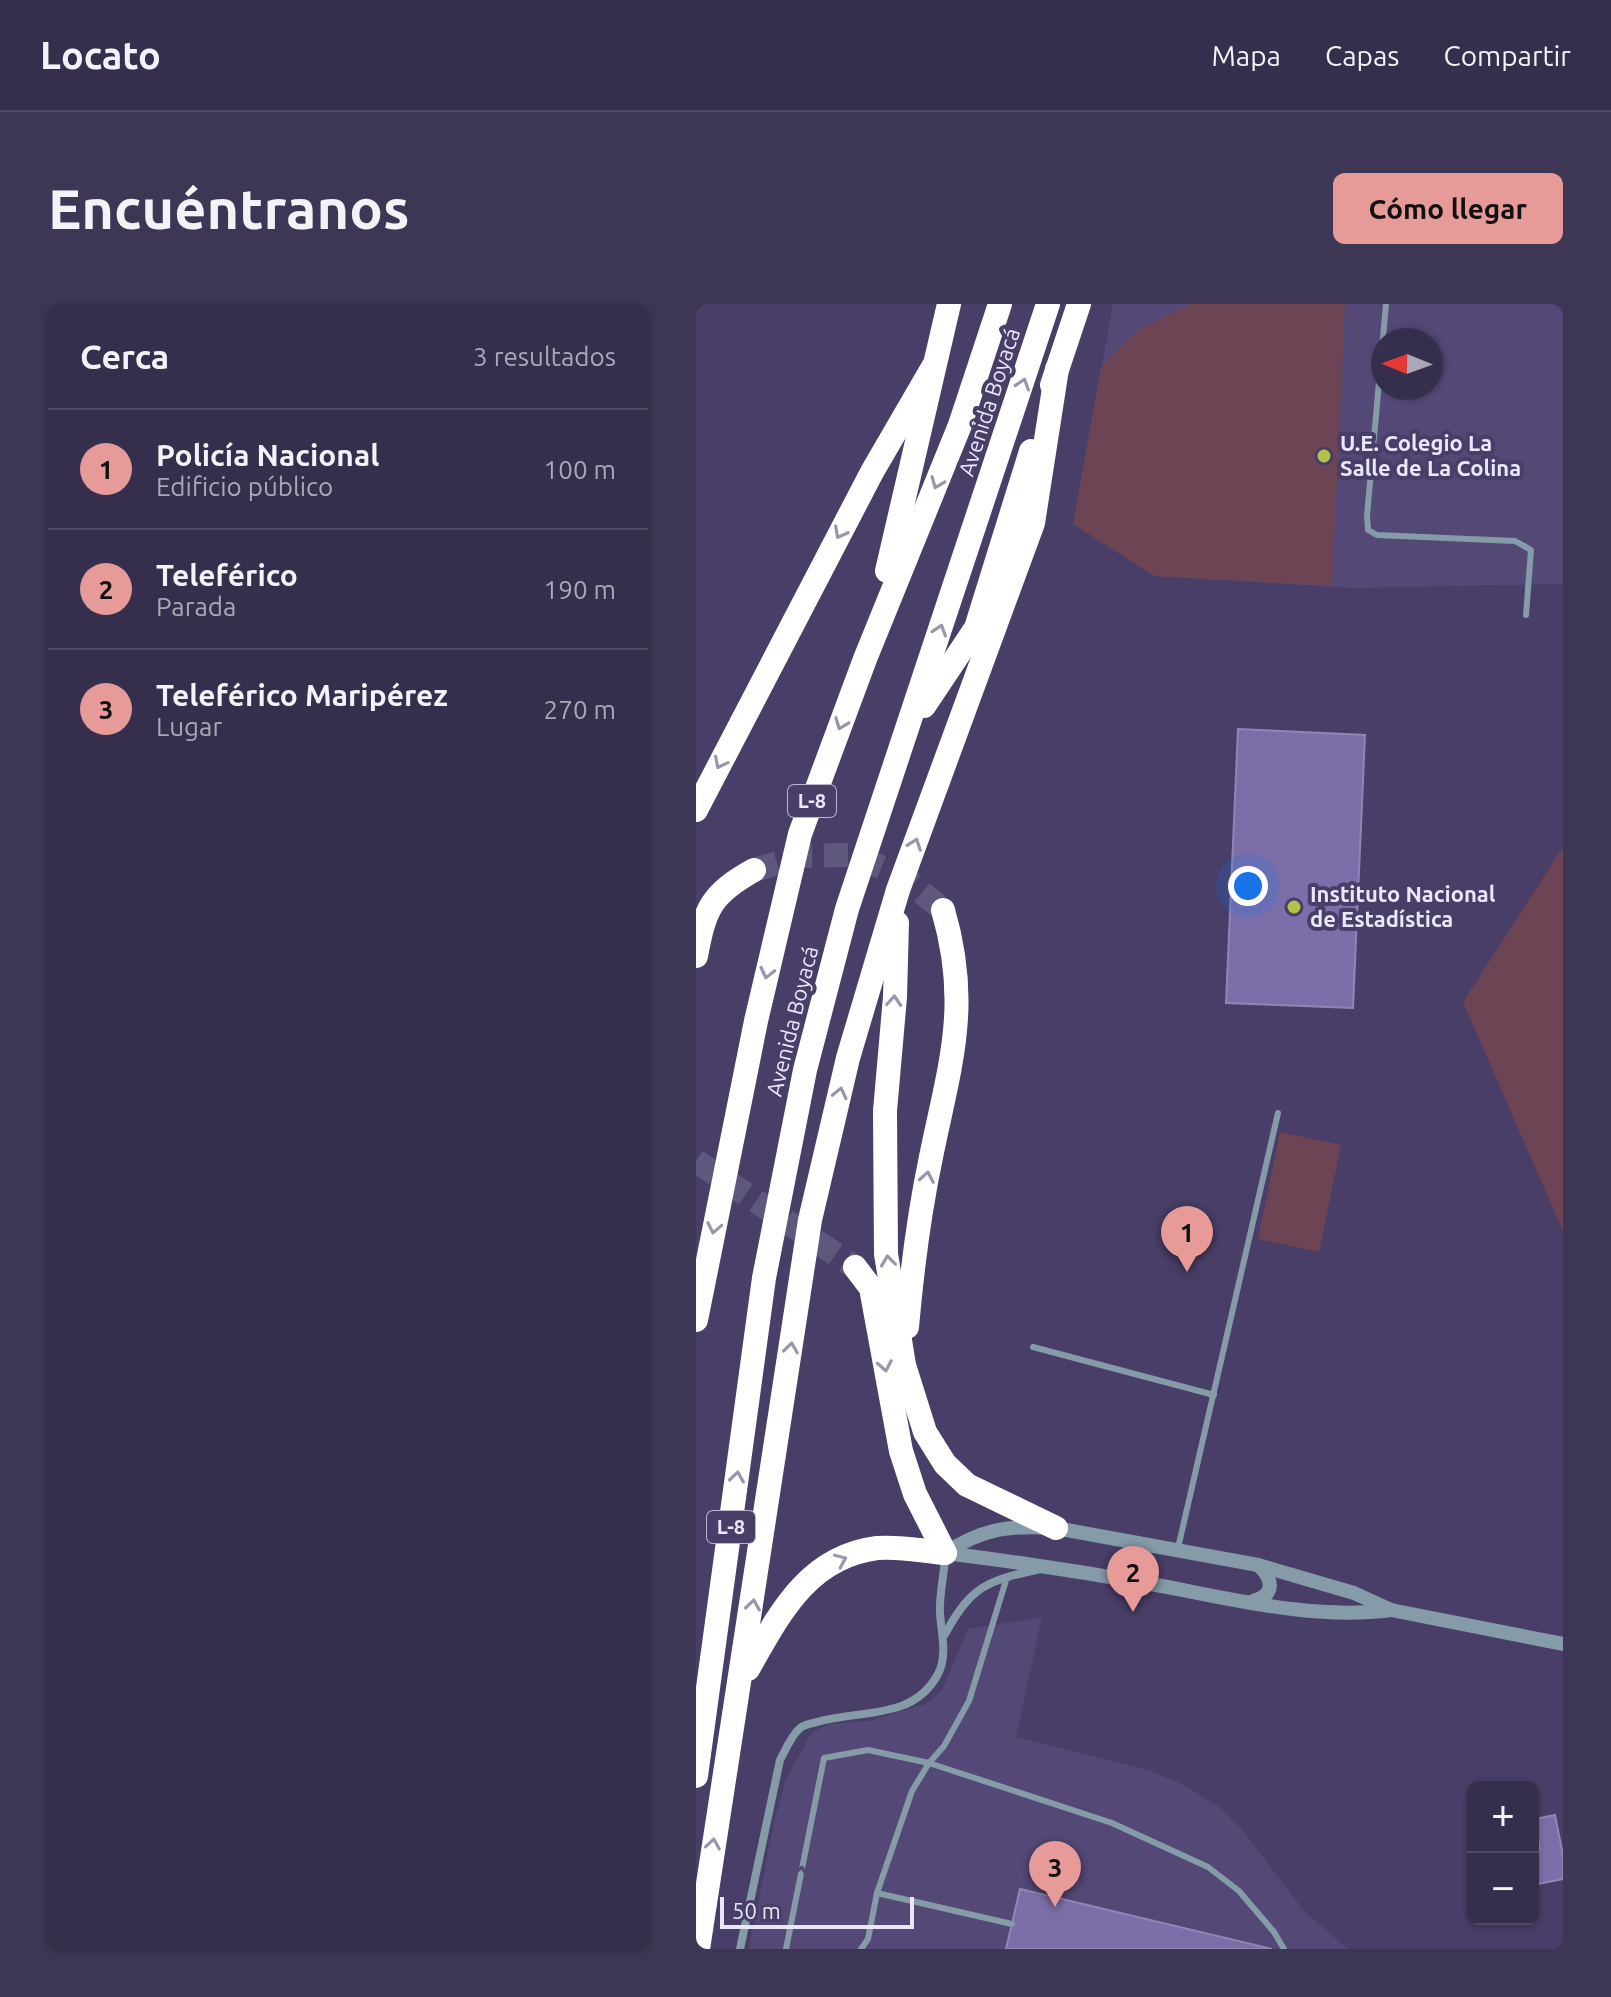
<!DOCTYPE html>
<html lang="es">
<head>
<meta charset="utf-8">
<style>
  body { margin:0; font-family:Ubuntu,sans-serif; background:#3d3654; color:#f1f3f6 }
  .controls { position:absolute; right:24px; bottom:24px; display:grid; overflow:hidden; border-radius:12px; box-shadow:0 2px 6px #0004 }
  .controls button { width:72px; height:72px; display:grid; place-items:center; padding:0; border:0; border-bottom:2px solid #504a65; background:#362e4d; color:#f1f3f6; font:40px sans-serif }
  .compass { position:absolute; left:675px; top:24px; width:72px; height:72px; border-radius:50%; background:#362e4d; box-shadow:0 2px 6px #0004; rotate:271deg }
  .scale { position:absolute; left:24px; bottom:20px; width:194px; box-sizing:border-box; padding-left:8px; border:4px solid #ebe7fb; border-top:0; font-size:22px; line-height:28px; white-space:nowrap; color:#ebe7fb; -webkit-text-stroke:6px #483e67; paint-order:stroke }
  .you { position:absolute; left:552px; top:582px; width:28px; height:28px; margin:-20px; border:6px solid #fff; border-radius:50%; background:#1a73e8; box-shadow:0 0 0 12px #1a73e833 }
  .badge { display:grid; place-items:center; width:52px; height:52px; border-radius:50%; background:#e69b98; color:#111; font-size:26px; font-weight:700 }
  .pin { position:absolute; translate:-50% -66px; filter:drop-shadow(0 2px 4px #0008) }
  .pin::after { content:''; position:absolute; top:42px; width:28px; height:24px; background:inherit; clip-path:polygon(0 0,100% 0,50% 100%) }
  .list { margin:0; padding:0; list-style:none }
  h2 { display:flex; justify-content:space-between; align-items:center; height:104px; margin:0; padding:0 32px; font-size:34px }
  h2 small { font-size:26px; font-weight:400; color:#aaa8b6 }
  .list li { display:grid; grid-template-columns:52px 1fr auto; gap:24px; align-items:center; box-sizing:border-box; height:120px; padding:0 32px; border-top:2px solid #504a65 }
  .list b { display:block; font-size:30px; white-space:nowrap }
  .list p { margin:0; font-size:26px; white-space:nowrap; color:#aaa8b6 }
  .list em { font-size:26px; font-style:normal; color:#aaa8b6 }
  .map { position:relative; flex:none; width:867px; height:1645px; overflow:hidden; border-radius:12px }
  header { display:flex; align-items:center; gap:48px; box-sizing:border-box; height:112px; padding:0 40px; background:#362e4d; border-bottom:2px solid #504a65 }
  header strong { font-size:38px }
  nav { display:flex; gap:44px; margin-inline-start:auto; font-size:28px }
  .intro { display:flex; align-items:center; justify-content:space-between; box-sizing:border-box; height:192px; padding:0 48px }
  h1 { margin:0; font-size:56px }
  .button { padding:20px 36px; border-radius:12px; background:#e69b98; color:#111; font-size:28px; font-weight:700 }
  main { display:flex; gap:48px; padding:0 48px }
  aside { flex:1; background:#362e4d; border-radius:12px; box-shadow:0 2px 6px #0004 }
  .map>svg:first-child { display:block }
  .built { fill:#544877; fill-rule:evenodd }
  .green { fill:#6d4454 }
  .building { fill:#7c6ea8; stroke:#9086b4; stroke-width:2 }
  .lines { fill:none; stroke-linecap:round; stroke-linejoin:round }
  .motorway-tunnel { stroke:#60577d; stroke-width:24; stroke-dasharray:24 12; stroke-linecap:butt }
  .service { stroke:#859ba8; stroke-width:6 }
  .minor { stroke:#859ba8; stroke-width:8 }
  .tertiary { stroke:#859ba8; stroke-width:14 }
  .motorway { stroke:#fff; stroke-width:24 }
  .oneway { stroke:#9a95ab }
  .oneway2 { stroke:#514c71 }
  .poi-dot { fill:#b5c249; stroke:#483e67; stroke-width:3 }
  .labels { text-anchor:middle; stroke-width:8; stroke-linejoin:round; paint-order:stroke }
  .shield { fill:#483e67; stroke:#bab4cf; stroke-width:2 }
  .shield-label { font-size:20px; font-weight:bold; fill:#ebe7fb }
  .street-label { font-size:22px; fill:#ebe7fb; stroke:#483e67 }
  .poi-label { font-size:22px; font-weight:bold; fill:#ebe7fb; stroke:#483e67; text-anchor:start }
</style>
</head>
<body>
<header>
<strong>Locato</strong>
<nav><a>Mapa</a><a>Capas</a><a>Compartir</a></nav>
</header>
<div class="intro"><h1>Encuéntranos</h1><a class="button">Cómo llegar</a></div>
<main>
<aside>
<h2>Cerca<small>3 resultados</small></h2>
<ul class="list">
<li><span class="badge">1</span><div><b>Policía Nacional</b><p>Edificio público</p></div><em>100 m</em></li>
<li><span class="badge">2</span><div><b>Teleférico</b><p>Parada</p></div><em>190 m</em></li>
<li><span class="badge">3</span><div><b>Teleférico Maripérez</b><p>Lugar</p></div><em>270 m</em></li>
</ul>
</aside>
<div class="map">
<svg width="867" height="1645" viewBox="0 0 867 1645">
  <rect width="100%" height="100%" fill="#483e67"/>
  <g class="built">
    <path d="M 417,0 L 867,0 L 867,280 L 657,284 L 458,272 L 377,220 ZM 687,36 L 735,36 L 735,84 L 687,84 Z"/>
    <polygon points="346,1313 320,1433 455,1467 490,1482 523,1503 545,1524 608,1607 652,1645 53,1645 78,1519 90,1475 116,1428 134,1420 173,1417 230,1400 246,1386 272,1325"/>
  </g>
  <g class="green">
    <polygon points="495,0 649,0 636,282 458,272 377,220 405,63 442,26"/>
    <polygon points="867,543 867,927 767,698"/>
    <polygon points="584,828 645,841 623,948 562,935"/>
  </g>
  <g class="building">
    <polygon points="542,425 669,431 657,704 530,699"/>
    <polygon points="859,1511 867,1551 867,1575 837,1581 837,1547 844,1546 839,1515"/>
    <polygon points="324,1585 576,1645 310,1645"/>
  </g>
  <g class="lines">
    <g class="motorway-tunnel">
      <polyline points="58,566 107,552 156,551 206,572 247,606"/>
      <polyline points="0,857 159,963"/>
    </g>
    <g class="service">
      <polyline points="690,0 671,212 672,226 681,231 819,237 835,246 830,311"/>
      <polyline points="337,1043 518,1091"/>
      <polyline points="482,1244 582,809"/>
      <polyline points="181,1589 316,1620"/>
      <polyline points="90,1645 128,1454 172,1446 233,1459 416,1519 512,1563 543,1587 578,1628 588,1645"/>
      <polyline points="165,1645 172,1635 181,1589 216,1487 233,1459 248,1442 273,1397 311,1273"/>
    </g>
    <g class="minor">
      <path d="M 249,1330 C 276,1281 291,1277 344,1265"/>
      <path d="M 44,1645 L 84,1456 C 90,1445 95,1432 104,1424 C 108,1421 116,1419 121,1418 C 164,1405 217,1417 242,1370 C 252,1351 245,1328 244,1309 C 243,1291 248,1272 249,1254"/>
    </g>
    <g class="tertiary">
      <path d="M 249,1249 C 288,1224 314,1221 360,1224 L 562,1261 L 658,1289 L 695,1306 L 867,1340"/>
      <path d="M 249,1249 C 322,1258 394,1269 466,1282 C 541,1296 619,1316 695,1306"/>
      <path d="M 557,1297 C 579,1291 578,1276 562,1261"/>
    </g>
    <g class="motorway">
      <polyline points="356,81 383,0"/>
      <polyline points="191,267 253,0"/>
      <polyline points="228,402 280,324 335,147"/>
      <polyline points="0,506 176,168 237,63"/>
      <polyline points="201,619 199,693 189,807 190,950 208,1061 229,1128 249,1160 271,1181 360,1224"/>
      <path d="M 0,652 C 9,604 15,590 58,566"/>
      <polyline points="159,963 175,984 205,1147 219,1190 249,1249"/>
      <polyline points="0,1016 60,717 104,530 169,355 264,121 304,0"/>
      <path d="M 211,1023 C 216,966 223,910 235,853 C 254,760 275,702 247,606"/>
      <path d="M 52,1365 C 83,1311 111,1253 181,1244 C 203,1242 227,1247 249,1249"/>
      <polyline points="0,1472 68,974 109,766 151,605 352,0"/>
      <polyline points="2,1645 114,916 152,754 202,586 337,219 361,65"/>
    </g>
  </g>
  <defs><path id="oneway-chevron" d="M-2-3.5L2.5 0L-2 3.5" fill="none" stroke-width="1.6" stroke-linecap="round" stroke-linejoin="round" transform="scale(2)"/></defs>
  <g class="oneway">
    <use href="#oneway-chevron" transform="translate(327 80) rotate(-72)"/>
    <use href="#oneway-chevron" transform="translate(241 179) rotate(112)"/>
    <use href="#oneway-chevron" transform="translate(144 229) rotate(118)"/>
    <use href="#oneway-chevron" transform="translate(244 326) rotate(-72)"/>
    <use href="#oneway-chevron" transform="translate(145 420) rotate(111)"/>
    <use href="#oneway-chevron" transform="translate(24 459) rotate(117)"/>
    <use href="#oneway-chevron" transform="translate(219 540) rotate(-70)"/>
    <use href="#oneway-chevron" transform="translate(71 669) rotate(103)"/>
    <use href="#oneway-chevron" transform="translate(198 697) rotate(-86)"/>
    <use href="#oneway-chevron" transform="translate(144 789) rotate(-77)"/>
    <use href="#oneway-chevron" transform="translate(231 873) rotate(-80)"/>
    <use href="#oneway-chevron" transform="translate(18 924) rotate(101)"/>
    <use href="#oneway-chevron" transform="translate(192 957) rotate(-97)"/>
    <use href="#oneway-chevron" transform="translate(95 1044) rotate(-82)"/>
    <use href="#oneway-chevron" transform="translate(189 1062) rotate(80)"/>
    <use href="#oneway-chevron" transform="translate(41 1173) rotate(-82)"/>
    <use href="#oneway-chevron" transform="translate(145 1256) rotate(-24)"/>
    <use href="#oneway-chevron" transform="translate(57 1301) rotate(-82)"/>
    <use href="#oneway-chevron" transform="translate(17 1540) rotate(-81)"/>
  </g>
  <use class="oneway2" href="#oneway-chevron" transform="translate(105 1568) rotate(-79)"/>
  <g class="poi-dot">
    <circle cx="628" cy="152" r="8"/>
    <circle cx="598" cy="603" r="8"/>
  </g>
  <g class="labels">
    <g class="shield">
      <rect x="92" y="481" width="48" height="32" rx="6"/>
      <rect x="11" y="1207" width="48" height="32" rx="6"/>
    </g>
    <g class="shield-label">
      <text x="116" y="504">L-8</text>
      <text x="35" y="1230">L-8</text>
    </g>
    <g class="street-label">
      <text transform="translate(293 98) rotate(-72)" y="8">Avenida Boyacá</text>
      <text transform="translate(96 717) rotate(-76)" y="8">Avenida Boyacá</text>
    </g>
    <g class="poi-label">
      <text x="644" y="147">U.E. Colegio La<tspan x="644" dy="25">Salle de La Colina</tspan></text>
      <text x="614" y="598">Instituto Nacional<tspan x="614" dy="25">de Estadística</tspan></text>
    </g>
  </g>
</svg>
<div class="controls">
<button>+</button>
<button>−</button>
</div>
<svg class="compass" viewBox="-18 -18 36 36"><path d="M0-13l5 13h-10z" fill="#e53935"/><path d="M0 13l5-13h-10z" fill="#aaa8b6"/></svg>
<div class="scale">50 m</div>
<div class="you"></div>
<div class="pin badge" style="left:491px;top:968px">1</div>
<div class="pin badge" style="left:437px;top:1308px">2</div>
<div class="pin badge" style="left:359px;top:1603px">3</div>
</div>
</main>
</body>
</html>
